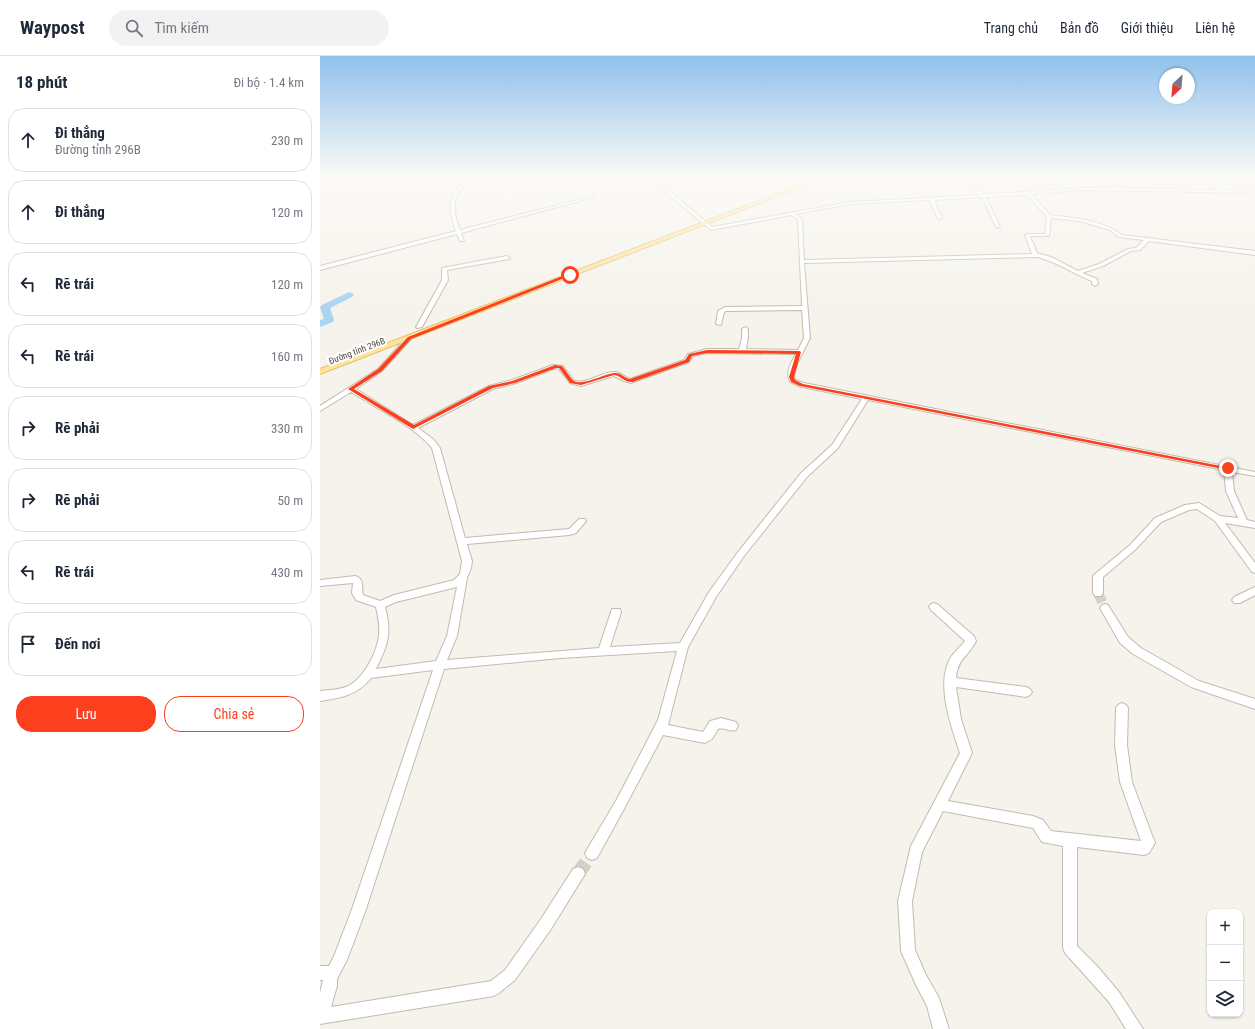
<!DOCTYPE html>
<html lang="vi">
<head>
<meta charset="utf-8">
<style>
  body { margin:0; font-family:"Roboto Condensed",sans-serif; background:#f2f2f3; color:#1f2937 }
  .controls { position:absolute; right:12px; bottom:12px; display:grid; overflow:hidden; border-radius:8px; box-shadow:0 1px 3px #0004 }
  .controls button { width:36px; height:36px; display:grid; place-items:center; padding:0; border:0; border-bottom:1px solid #e0e1e3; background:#fff; color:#1f2937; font:20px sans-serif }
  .compass { position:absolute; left:839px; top:12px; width:36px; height:36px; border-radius:50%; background:#fff; box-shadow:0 1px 3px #0004; rotate:206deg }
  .stop { position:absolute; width:12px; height:12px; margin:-9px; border:3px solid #fc3f1d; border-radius:50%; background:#fff }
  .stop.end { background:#fc3f1d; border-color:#fff; box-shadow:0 1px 4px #0008 }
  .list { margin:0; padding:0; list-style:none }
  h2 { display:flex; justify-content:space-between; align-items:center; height:52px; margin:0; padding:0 16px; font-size:17px }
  h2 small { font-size:13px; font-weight:400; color:#747a83 }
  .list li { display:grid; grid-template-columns:26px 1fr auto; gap:12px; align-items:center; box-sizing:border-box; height:64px; margin:0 8px 8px; padding:0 8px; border:1px solid #e0e1e3; border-radius:16px }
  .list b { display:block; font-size:15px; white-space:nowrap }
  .list p { margin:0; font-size:13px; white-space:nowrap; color:#747a83 }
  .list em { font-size:13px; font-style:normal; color:#747a83 }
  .actions { display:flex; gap:8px; padding:12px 16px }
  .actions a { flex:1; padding:9px 0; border:1px solid #fc3f1d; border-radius:16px; text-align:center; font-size:14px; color:#fc3f1d }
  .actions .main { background:#fc3f1d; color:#fff }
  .icon { flex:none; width:22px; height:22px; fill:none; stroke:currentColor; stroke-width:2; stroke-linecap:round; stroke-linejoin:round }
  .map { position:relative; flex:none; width:935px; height:973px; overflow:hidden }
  header { display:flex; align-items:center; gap:24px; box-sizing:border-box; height:56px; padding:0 20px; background:#fff; border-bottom:1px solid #e0e1e3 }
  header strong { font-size:19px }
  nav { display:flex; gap:22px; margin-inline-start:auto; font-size:14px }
  .search { width:280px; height:36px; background:#f2f2f3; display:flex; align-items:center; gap:10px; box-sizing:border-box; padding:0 14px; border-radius:22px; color:#747a83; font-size:15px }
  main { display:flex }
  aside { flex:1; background:#fff }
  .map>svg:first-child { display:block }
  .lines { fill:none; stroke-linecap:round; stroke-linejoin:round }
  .river { fill:#a9d4f2; fill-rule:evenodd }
  .minor-tunnel-far1 { stroke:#d4d0c8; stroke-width:10; stroke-dasharray:10 5; stroke-linecap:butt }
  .minor-tunnel { stroke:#d4d0c8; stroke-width:14; stroke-dasharray:14 7; stroke-linecap:butt }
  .minor-casing { stroke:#c2bbae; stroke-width:2 }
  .major-casing { stroke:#e6c16a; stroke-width:2 }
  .minor { fill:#fff; fill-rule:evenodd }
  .major { fill:#ffe39c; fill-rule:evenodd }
  .route { fill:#fc3f1d }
  .labels { text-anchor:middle; stroke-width:4; stroke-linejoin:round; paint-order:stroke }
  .far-street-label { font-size:9px; fill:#4b4439; stroke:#fff }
</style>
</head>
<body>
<header>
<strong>Waypost</strong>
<div class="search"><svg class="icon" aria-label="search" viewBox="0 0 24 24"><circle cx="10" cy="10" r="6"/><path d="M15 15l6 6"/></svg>Tìm kiếm</div>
<nav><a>Trang chủ</a><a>Bản đồ</a><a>Giới thiệu</a><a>Liên hệ</a></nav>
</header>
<main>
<aside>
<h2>18 phút<small>Đi bộ · 1.4 km</small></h2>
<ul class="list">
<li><svg class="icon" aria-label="ahead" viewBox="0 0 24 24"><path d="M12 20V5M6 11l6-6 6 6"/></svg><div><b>Đi thẳng</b><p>Đường tỉnh 296B</p></div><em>230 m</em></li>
<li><svg class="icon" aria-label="ahead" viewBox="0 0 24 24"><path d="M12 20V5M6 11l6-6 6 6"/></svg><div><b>Đi thẳng</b></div><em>120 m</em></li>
<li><svg class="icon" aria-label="left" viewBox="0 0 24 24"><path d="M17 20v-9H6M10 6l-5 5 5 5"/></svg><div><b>Rẽ trái</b></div><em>120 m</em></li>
<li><svg class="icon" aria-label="left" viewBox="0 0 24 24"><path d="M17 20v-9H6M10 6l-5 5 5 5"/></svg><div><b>Rẽ trái</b></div><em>160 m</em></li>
<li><svg class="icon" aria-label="right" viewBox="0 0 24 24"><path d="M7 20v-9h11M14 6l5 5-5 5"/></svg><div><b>Rẽ phải</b></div><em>330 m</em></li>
<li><svg class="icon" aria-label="right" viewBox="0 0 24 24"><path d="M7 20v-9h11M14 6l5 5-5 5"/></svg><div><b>Rẽ phải</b></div><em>50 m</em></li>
<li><svg class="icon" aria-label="left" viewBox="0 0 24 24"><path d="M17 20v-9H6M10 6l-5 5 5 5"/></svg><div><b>Rẽ trái</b></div><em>430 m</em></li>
<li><svg class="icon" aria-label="arrive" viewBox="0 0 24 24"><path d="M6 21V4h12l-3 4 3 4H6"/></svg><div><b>Đến nơi</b></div></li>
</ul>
<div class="actions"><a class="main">Lưu</a><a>Chia sẻ</a></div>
</aside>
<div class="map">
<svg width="935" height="973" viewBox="0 0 935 973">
  <rect width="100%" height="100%" fill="#f6f3ec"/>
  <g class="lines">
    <polygon class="river" points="29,236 32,237 34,239 32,241 10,252 14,264 13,266 0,271 0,264 4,263 0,251 2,249"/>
    <polyline class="minor-tunnel-far1" points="778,537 785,552"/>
    <polyline class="minor-tunnel" points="258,818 272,797"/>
    <g class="minor-casing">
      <g id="minor">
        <path d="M 151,119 L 155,119 L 153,122 L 222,119 L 150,124 C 131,141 132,152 140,174 L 273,140 L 275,141 L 141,177 L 144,185 L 140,185 L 137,178 L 0,214 L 0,210 L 136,175 C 126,148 129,138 151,119 Z"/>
        <path d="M 259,119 L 263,119 L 271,123 L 329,123 L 354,119 L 335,123 L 392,171 L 530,146 L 659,139 L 651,131 L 650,119 L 654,119 L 655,131 L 664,138 L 720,135 L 708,120 L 677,120 L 675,119 L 711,119 L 724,135 L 762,132 L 796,132 L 781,119 L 785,119 L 801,132 L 895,134 L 892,126 L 886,119 L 890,119 L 896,126 L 899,134 L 935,135 L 935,137 L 762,134 L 712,138 L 730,159 C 754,162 783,164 802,179 L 935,195 L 935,199 L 829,185 L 820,194 L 811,195 L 783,210 L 762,217 L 777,223 L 778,228 L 775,230 L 772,228 L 772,225 C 754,218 737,206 718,201 L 484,207 L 490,282 L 477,308 L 474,319 L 475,324 L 484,327 L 935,416 L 935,420 L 912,416 L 914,435 L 927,464 L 935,466 L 935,472 L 905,467 L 935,507 L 935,517 L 932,516 L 895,465 L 877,453 L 869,454 L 841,466 L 816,493 L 783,521 L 783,537 L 781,540 L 775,540 L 773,537 L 773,520 L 775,518 L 810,489 L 835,462 L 865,449 L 879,447 L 900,460 L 918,462 L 906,435 L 904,414 L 548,344 L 518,392 L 487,421 L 424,500 L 396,541 L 368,591 L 348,669 L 383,676 L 390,665 L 394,664 L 401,662 L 416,666 L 418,670 L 416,674 C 410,676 404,671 398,673 L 392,683 L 385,687 L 343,679 L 305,751 L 277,802 L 272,804 L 267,802 L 265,797 L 297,743 L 338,664 L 357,595 L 240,602 L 124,613 L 45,856 L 27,904 L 17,923 L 17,930 L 11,951 L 171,925 L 185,914 L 221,863 L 253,813 L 258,811 L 263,813 L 265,818 L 231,873 L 195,924 L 179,937 L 174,940 L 0,968 L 0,937 L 3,924 L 0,924 L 0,910 L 9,910 L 14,900 L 31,856 L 113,614 L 51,622 C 38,639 20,642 0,645 L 0,635 C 10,634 21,634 30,629 C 45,620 57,596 59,579 C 60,569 58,560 56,551 L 36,544 L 32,537 L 33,527 L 0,530 L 0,524 L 35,520 C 45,523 41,531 43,539 L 60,545 L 74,539 L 134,524 L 140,518 L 142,505 L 112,392 C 94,370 56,352 31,336 L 0,355 L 0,350 L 58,313 L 87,281 L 91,281 L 91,283 L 62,315 L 36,333 L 93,369 L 169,330 L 192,324 L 233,309 L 243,310 L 254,325 C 269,328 282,315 296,316 C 301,317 305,321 310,323 L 364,304 L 368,298 L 387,293 L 419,293 L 422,282 L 422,273 L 425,271 L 428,273 L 428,282 L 426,293 L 478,294 L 484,282 L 482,254 L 406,255 L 404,256 L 401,269 L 396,268 L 398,255 L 405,251 L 482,250 L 478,164 L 472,159 L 391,174 L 332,125 L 270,125 ZM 707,139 L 727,161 L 725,178 L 707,178 L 705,179 L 712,198 L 484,204 L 482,164 L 476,158 L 530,148 L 609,144 L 618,162 L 620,163 L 622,162 L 614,144 L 662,141 L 676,171 L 678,172 L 680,171 L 666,141 ZM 731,162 L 759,165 L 790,174 L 799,181 L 824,184 L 816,192 L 808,193 L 779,208 L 758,215 L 731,201 L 717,197 L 710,180 L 729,180 ZM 387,297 L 476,298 C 471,307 465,316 470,326 L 482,331 L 542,343 L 512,389 L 481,417 L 418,496 L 389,536 L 360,587 L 290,591 L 301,556 L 300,553 L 292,553 L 279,592 L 127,604 L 137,580 L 147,522 L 151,512 L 152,505 L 147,488 L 249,479 L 256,477 L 266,465 L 265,463 L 259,463 L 249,473 L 145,482 L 120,392 L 113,383 L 98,372 L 173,333 L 196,327 L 236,312 L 239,313 L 250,327 L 261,330 L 294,320 L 304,325 L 311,327 L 369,306 L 373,300 ZM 137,531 L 127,580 L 116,605 L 56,613 C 68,589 72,577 65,551 L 76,546 Z"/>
        <polygon points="915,119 920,119 935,126 935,129"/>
        <polygon points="187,200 190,202 189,203 127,214 128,224 102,271 97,272 96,271 122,224 122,212"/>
        <polygon points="935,531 935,539 920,547 914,547 912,544 914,541"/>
        <path d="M 614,547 L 617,548 L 654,580 L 656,585 C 648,601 638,602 636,622 L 706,631 L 710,633 L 712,636 L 710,639 L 706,641 L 636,631 L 641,663 L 652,697 L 628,745 L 713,760 L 723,764 L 731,775 L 821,785 L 800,726 L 795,689 L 796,652 L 798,649 L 802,647 L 806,649 L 808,652 L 807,689 L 812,726 L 835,787 L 829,797 L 824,799 L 757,791 L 757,890 L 777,910 L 799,936 L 823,973 L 806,973 L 789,946 L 745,897 L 743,892 L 743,790 L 722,786 L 713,772 L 623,755 L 602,796 L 592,845 L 595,894 L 606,919 L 619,942 L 629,973 L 613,973 L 607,950 L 596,929 L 581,895 L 578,845 L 591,790 L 640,697 C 631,670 615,627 631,601 C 635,595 641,590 645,585 L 611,554 L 609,551 L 611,548 Z"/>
        <polygon points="785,548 788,549 808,581 821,592 879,625 935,643 935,653 871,631 813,598 800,587 780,552 782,549"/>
      </g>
    </g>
    <g class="major-casing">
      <polygon id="major" points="506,119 512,119 0,318 0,313"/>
    </g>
    <use href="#minor" class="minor"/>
    <use href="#major" class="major"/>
  </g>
  <linearGradient id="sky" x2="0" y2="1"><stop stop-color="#8fc1ec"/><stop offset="0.47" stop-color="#fbfaf6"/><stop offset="1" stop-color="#fbfaf6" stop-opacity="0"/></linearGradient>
  <rect width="935" height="255" fill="url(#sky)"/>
  <path class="route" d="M 250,217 L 252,219 L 91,283 L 62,315 L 34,333 L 94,369 L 169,330 L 192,325 L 235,309 L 242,310 C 246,314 250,322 254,325 C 263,330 284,318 294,317 C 301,316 304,322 310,323 L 365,304 L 369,298 L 387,294 L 479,295 L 481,296 L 474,321 L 475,324 L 483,328 L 911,412 L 908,414 L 480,330 L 471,326 L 469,321 L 476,298 L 387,297 L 372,300 L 369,306 L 313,326 C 304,327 302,320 294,319 L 261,329 L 250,327 L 239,312 L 236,312 L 195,327 L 173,332 L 93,373 L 28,333 L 58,313 L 88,281 Z"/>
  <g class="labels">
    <g class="far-street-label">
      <text transform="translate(37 295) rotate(-21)" y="3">Đường tỉnh 296B</text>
    </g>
  </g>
</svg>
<div class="controls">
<button>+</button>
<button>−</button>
<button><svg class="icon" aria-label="layers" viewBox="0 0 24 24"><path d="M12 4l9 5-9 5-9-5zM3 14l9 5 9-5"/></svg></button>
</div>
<svg class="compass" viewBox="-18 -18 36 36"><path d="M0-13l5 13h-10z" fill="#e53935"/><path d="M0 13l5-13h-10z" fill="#747a83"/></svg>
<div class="stop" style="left:250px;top:219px"></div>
<div class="stop end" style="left:908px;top:412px"></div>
</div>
</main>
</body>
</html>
